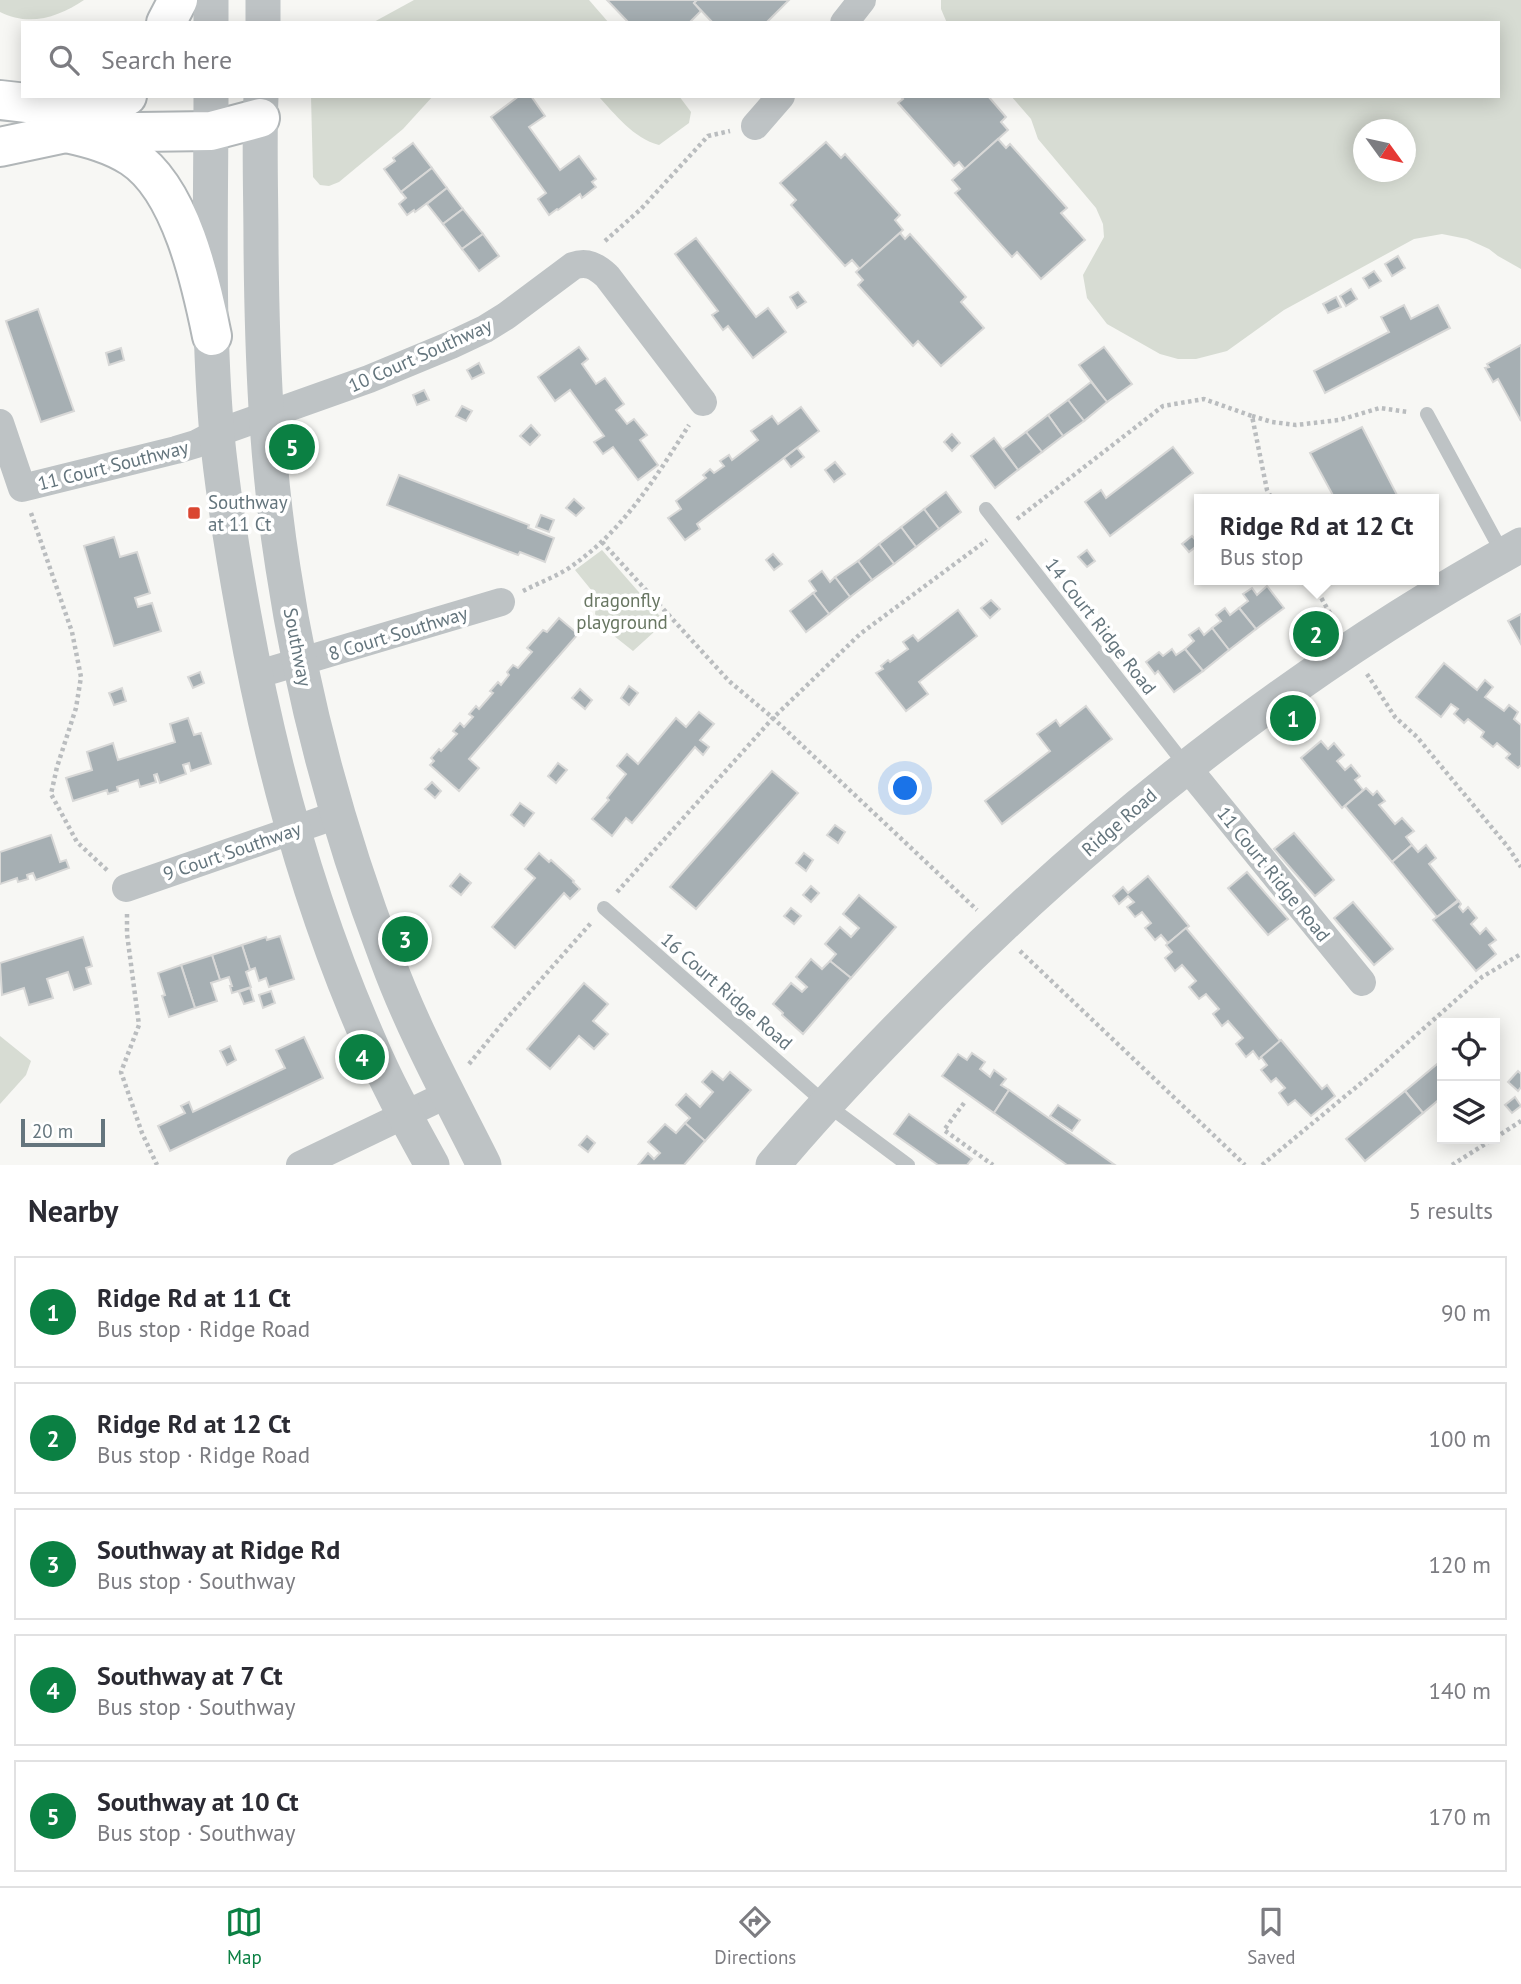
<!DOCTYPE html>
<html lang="en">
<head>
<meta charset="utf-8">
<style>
  body { margin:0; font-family:"PT Sans",sans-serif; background:#f7f7f7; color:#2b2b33 }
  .controls { position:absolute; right:21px; bottom:21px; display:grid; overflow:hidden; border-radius:0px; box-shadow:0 4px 18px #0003 }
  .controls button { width:63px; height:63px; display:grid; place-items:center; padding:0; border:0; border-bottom:2px solid #e1e1e2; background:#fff; color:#2b2b33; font:35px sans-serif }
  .compass { position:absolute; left:1353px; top:119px; width:63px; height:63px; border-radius:50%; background:#fff; box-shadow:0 4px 18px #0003; rotate:123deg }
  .scale { position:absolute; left:21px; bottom:18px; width:84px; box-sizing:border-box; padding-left:7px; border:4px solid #64757d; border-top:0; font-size:19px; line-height:24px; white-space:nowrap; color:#64757d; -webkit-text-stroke:5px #fff; paint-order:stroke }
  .you { position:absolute; left:906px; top:789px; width:24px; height:24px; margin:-18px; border:5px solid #fff; border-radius:50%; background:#1a73e8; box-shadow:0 0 0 10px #1a73e833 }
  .badge { display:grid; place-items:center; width:46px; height:46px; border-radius:50%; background:#0b8043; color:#fff; font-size:23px; font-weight:700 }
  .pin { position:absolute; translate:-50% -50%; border:4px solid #fff; box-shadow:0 2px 7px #0006 }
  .popup { position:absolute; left:1194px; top:494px; width:245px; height:91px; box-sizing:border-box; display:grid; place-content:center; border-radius:0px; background:#fff; filter:drop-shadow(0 2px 5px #0005); font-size:23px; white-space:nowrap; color:#7c7c81 }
  .popup b { font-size:26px; color:#2b2b33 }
  .popup::after { content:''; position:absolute; left:50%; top:100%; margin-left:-14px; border:14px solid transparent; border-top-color:#fff }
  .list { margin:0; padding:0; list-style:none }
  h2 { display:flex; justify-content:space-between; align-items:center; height:91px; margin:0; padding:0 28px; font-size:30px }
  h2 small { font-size:23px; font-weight:400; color:#7c7c81 }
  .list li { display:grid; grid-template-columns:46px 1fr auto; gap:21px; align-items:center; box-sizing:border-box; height:112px; margin:0 14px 14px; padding:0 14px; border:2px solid #e1e1e2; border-radius:0px }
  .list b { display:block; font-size:26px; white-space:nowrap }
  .list p { margin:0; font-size:23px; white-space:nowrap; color:#7c7c81 }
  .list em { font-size:23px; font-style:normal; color:#7c7c81 }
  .icon { flex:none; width:38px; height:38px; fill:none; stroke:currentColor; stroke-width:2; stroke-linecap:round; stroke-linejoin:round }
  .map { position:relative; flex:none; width:1521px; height:1165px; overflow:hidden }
  .search { position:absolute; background:#fff; box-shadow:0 4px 18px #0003; left:21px; right:21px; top:21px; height:77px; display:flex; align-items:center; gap:18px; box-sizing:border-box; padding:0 24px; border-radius:0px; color:#7c7c81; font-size:26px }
  .sheet { height:721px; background:#fff }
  nav { display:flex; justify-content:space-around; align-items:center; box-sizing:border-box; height:98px; border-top:2px solid #e1e1e2; background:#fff; font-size:19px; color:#7c7c81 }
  nav a { display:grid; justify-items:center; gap:4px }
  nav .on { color:#0b8043 }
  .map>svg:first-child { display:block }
  .green { fill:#d7dcd3; fill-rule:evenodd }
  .building { fill:#a6afb3; stroke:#d8d8d7; stroke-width:2 }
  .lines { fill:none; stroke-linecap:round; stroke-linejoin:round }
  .motorway-casing { stroke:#b1b6b8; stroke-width:42 }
  .path { stroke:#babdbf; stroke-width:4.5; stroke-dasharray:3.5 3.5; stroke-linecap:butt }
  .service { stroke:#bec3c5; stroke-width:14 }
  .minor { stroke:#bec3c5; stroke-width:28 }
  .tertiary { stroke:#bec3c5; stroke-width:35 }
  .motorway { stroke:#fff; stroke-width:38 }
  .poi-dot { fill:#da4631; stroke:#fff; stroke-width:2.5 }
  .labels { text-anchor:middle; stroke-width:7; stroke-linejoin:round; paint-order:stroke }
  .street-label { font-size:19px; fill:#64757d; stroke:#fff }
  .poi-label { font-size:19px; fill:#64757d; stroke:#fff; text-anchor:start }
  .park-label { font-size:19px; fill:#687662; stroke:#fff }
</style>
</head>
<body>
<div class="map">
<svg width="1521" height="1165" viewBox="0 0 1521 1165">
  <rect width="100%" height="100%" fill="#f7f7f4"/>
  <g class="green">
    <path d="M 0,0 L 84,0 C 59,17 29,27 0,12 Z"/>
    <polygon points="414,0 589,0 609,23 372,23"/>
    <path d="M 941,0 L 1521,0 L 1521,269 L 1498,256 L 1489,249 L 1467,239 L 1442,234 L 1414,239 L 1284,310 L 1227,351 L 1196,359 L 1178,359 L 1160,354 L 1107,324 L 1087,298 L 1083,275 L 1104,237 L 1103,224 L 1096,208 L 1038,139 L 1031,119 L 1011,96 L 1498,96 L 1498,23 L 947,23 L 941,9 ZM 1364,130 L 1406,130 L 1406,172 L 1364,172 Z"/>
    <polygon points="311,96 433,96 403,129 339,182 329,186 320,185 313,177"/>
    <path d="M 598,96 L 679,96 L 691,112 L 689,123 L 659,145 C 633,138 616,115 598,96 Z"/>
    <polygon points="602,550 665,622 633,651 604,628 595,614 597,597 575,570"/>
    <polygon points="0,1036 31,1061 26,1075 0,1104"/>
  </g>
  <g class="building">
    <polygon points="607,0 697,0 694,3 701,11 689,23 629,23"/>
    <polygon points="697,0 789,0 766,23 713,23 694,3"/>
    <polygon points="519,96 531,96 545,116 529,127 560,170 579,156 596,179 592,182 596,187 582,198 580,194 558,210 557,209 549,215 538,199 546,193 491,117"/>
    <polygon points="900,96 988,96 1006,117 1001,122 1008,130 965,169 959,162 954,166 898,103 903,99"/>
    <polygon points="998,139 1006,148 1010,144 1067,208 1061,213 1085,240 1041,279 1017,252 1012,257 955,193 960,189 952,180"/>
    <polygon points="826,142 841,158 845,154 900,215 895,220 903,230 860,269 852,260 845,266 791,205 796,200 780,183"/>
    <polygon points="413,143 432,168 401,192 384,169 395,161 393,158"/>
    <polygon points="432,168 447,188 415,212 414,210 407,215 399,204 406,198 401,192"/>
    <polygon points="447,188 463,209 443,224 427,204"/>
    <polygon points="463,209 483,234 462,249 443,224"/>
    <polygon points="900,233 905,239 910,234 966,297 961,302 984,328 941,366 918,341 913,346 858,285 863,280 856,272"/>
    <polygon points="483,234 499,256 479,271 462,249"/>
    <polygon points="696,238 756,317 768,308 786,332 753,358 728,326 723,330 712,315 718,311 675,254"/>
    <polygon points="1398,256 1405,268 1392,276 1385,264"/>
    <polygon points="1374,271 1381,281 1369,288 1363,278"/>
    <polygon points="1351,289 1357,299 1346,306 1340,296"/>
    <polygon points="798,292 806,302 797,308 790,297"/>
    <polygon points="1336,297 1341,307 1328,313 1323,304"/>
    <polygon points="1404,305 1411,319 1438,305 1450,328 1325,393 1314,371 1389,332 1381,317"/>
    <polygon points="38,309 74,411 41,422 6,321"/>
    <polygon points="1521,345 1521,421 1498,379 1493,382 1485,368 1489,367 1487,364"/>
    <polygon points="579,347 588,359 582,364 596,384 605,378 624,404 616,410 627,424 634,419 647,435 640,440 658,465 638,480 613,447 603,454 594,442 604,436 570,390 555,401 538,377"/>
    <polygon points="1104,347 1132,384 1107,402 1079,365"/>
    <polygon points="121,348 124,360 109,365 106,353"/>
    <polygon points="479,363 484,373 472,379 467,370"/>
    <polygon points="1091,382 1107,402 1084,421 1068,400"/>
    <polygon points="424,390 429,400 417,405 413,395"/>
    <polygon points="1068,400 1084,421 1063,436 1048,415"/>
    <polygon points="462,406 472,411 466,421 456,416"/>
    <polygon points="801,407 819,431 697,524 700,529 685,540 668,518 681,509 676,501 706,478 703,475 710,469 714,473 724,466 720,461 729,455 732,460 758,440 751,431 772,416 778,424"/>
    <polygon points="1048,415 1063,436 1042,452 1026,432"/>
    <polygon points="531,425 540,435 530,445 520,436"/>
    <polygon points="1362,427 1399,499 1335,499 1310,453"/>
    <polygon points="1026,432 1042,452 1018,470 1003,449"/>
    <polygon points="952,434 960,443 952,451 944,442"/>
    <polygon points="994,438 1018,470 995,488 971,456"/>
    <polygon points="1173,447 1193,473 1110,536 1085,502 1101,490 1106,498"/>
    <polygon points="797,448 804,457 791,467 784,458"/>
    <polygon points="835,462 845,474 834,482 825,470"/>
    <polygon points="399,475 529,525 528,528 554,538 545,562 520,552 518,555 387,505"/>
    <polygon points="946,492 961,512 939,529 924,509"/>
    <polygon points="574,499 584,508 576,516 566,508"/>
    <polygon points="924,509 939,529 916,547 901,527"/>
    <polygon points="541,515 554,520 549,532 536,527"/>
    <polygon points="901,527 916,547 894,564 879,544"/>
    <polygon points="1192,536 1199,544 1189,552 1182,544"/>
    <polygon points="114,537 120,557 137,552 150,593 135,598 138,607 152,603 161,631 114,646 84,546"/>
    <polygon points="879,544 894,564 872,580 858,561"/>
    <polygon points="1087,550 1095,561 1087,567 1078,557"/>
    <polygon points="773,554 782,564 774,570 766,560"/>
    <polygon points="858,561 872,580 850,597 835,577"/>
    <polygon points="822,571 830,582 835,577 850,597 829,614 813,593 816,591 809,581"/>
    <polygon points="1267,586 1284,608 1256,629 1239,608 1248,601 1243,594 1252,588 1257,595"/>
    <polygon points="813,593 829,614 806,632 790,611"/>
    <polygon points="991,600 1000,609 990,618 981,608"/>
    <polygon points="1225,608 1230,615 1239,608 1256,629 1229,650 1212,628 1221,621 1216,615"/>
    <polygon points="958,610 977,636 919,682 928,694 906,711 876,673 883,669 881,666 888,660 890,662 908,649 903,642 913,635 918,641"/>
    <polygon points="1521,614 1521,644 1508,621"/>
    <polygon points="559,618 578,634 469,759 479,768 459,791 430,765 434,761 431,758 439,749 441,751 457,734 453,731 460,723 464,727 473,717 469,714 476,706 479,709 493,693 490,691 498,682 501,685 509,675 507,672 513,665 518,668 532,652 527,648 543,630 547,632"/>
    <polygon points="1199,628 1204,635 1212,628 1229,650 1203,671 1185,649 1194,641 1189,635"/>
    <polygon points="1172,649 1176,655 1185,649 1203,671 1174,692 1158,671 1155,674 1146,662 1159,652 1163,656"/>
    <polygon points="1444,663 1477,690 1485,680 1493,687 1485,697 1504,711 1509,705 1518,712 1514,719 1521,725 1521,765 1518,768 1506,758 1510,754 1497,743 1493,747 1481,737 1484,732 1468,719 1464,723 1454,714 1458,709 1451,704 1441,717 1416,697"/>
    <polygon points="200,672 204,683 193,688 188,677"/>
    <polygon points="629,686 638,693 629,705 621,698"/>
    <polygon points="122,688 126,701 114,705 109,693"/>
    <polygon points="580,689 592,700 585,709 572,698"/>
    <polygon points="1086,706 1112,739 1002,824 985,801 1050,751 1037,734 1056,720 1060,726"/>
    <polygon points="699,712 714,724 700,740 709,747 703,755 695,747 632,823 626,818 612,836 592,819 609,800 607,798 626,774 617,766 627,754 638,764 676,718 686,727"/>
    <polygon points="188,718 194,735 201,733 211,764 191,771 189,763 183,765 186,774 160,783 157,774 154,775 156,782 140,787 138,780 117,787 118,791 108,794 107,790 73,801 66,778 92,770 87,752 113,743 118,760 175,742 170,724"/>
    <polygon points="1321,741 1328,749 1334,743 1344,755 1337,761 1345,770 1351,765 1360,776 1355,780 1363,790 1342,808 1301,758"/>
    <polygon points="558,763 567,770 556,783 548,776"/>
    <polygon points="772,771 798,793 696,909 670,887"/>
    <polygon points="432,782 441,791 435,798 425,789"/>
    <polygon points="1366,788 1373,795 1377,791 1385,801 1379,805 1395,824 1402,818 1414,831 1406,837 1412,845 1392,862 1345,806"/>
    <polygon points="520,803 534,813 524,826 511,815"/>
    <polygon points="835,825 845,832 838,843 827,835"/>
    <polygon points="1294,833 1334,880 1315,896 1274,849"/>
    <polygon points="51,835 60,862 66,860 69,868 36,880 33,873 27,875 28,879 18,882 17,878 0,884 0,852"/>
    <polygon points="1412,845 1418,852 1426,845 1436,858 1429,864 1458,900 1437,917 1392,862"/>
    <polygon points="539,853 549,862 551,860 574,881 573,882 580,889 570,899 564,893 515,948 492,927 535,878 525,869"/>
    <polygon points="804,853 813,860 806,871 796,863"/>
    <polygon points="1247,872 1288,919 1268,935 1228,888"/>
    <polygon points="460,874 471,883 461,895 450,886"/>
    <polygon points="1148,876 1189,926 1168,943 1161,935 1155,940 1145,928 1151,923 1142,912 1135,917 1127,907 1134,902 1128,896 1119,904 1113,896 1123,887 1128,893"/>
    <polygon points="811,886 819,893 811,902 803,895"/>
    <polygon points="859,895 896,927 851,978 830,961 836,954 825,944 840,927 851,937 859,928 843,914"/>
    <polygon points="1459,901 1461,904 1459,907 1463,912 1468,907 1477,918 1471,924 1480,934 1486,928 1496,940 1489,945 1496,954 1476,971 1433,920"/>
    <polygon points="1353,902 1393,949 1374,965 1334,918"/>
    <polygon points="791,908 801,916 794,924 784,916"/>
    <polygon points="1186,928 1281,1042 1259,1059 1253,1051 1246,1057 1236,1044 1243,1038 1228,1021 1222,1026 1213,1014 1219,1009 1206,994 1199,999 1189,987 1196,981 1182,965 1175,971 1165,958 1172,952 1166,945"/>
    <polygon points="280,936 294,979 269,987 266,978 259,981 255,968 250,970 242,945 266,937 267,940"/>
    <polygon points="83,937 92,966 86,968 91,984 74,990 68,972 47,979 53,998 29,1005 24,988 2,995 0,963"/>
    <polygon points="242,945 250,970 246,972 251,987 232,993 230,986 232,986 229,977 220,980 212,955"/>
    <polygon points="212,955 220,980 211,983 217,1001 195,1008 181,965"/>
    <polygon points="811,959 822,969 830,961 851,978 803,1034 782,1015 783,1013 773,1004 791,983 802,992 807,987 796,977"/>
    <polygon points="181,965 195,1008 169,1017 162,996 165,995 158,973"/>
    <polygon points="584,983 608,1004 593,1021 608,1034 594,1049 579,1036 550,1069 527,1049"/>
    <polygon points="250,988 254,1001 244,1004 239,992"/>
    <polygon points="271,991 275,1003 263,1008 259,995"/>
    <polygon points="304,1037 323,1078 170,1151 158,1126 185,1113 181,1106 189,1102 193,1112 285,1068 276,1050"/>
    <polygon points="1281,1040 1322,1089 1327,1085 1335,1096 1311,1116 1295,1100 1288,1105 1279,1093 1285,1088 1276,1078 1271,1082 1261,1070 1267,1065 1261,1057"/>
    <polygon points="230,1046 236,1060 227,1065 220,1051"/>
    <polygon points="972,1053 985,1062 980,1069 990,1077 994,1070 1006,1079 1001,1085 1009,1090 994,1113 942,1076 958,1054 967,1060"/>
    <polygon points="1442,1060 1442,1097 1423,1113 1405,1091"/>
    <polygon points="712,1071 723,1080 730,1072 751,1090 705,1141 685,1123 690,1118 676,1105 686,1094 700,1107 713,1092 702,1082"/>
    <polygon points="1518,1071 1521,1074 1521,1087 1518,1091 1508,1082"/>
    <polygon points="1009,1090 1115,1165 1067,1165 994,1113"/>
    <polygon points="1405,1091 1423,1113 1365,1161 1346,1139"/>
    <polygon points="1515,1097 1521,1106 1512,1113 1505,1105"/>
    <polygon points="1058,1105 1080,1120 1072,1131 1050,1116"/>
    <polygon points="909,1114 972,1159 967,1165 938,1165 894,1134"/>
    <polygon points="685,1123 705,1141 684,1165 638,1165 648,1153 654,1159 660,1153 648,1142 665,1124 676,1133"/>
    <polygon points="587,1136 595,1143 588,1152 579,1145"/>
  </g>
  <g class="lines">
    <g class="motorway-casing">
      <g id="motorway">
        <polyline points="166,23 178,0"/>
        <polyline points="0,100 27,103 127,96"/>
        <path d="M 66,133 C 89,138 112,144 132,157 C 181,189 201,282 212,336"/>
        <polyline points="0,147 66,133 211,131 260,118"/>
      </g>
    </g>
    <g class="path">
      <polyline points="605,241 641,209 708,136 730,131"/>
      <polyline points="1252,416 1272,422 1296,425 1339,420 1380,408 1408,412"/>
      <polyline points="31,513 72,632 81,677 76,708 57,767 51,794 77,842 108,871"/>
      <polyline points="1017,519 1163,406 1204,399 1252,416 1267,490 1272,499"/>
      <polyline points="602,542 729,681 773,718 977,910"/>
      <polyline points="1311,580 1335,622"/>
      <path d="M 523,591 C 540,582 561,575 576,563 C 625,528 658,474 689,425"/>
      <polyline points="1367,674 1395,717 1417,737 1508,847 1521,867"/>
      <polyline points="617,892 773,718 860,634 987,540"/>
      <polyline points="127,914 127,934 139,1025 121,1072 142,1133 157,1165"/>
      <polyline points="1020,951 1245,1165"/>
      <polyline points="469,1064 506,1019 591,923"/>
      <polyline points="964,1103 944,1130 993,1165"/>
      <polyline points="1495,1138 1521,1121"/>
      <polyline points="1262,1165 1372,1074 1482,977 1521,954"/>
      <polyline points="1452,1165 1493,1139"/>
    </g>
    <g class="service">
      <polyline points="1427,414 1503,554"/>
      <polyline points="986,509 1186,766"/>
      <polyline points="604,908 826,1104 908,1165"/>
    </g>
    <g class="minor">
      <polyline points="844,23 862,0"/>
      <polyline points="755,126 781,96"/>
      <path d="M 0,423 L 22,488 L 176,450 L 196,444 L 217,433 L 369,379 L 451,345 L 485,329 L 506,316 L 573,266 C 587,261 596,266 607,276 L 703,402"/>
      <polyline points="255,675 501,602"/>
      <polyline points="1186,766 1362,982"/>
      <polyline points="126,888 337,815"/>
      <polyline points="300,1165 448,1094"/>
    </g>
    <g class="tertiary">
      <polyline points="211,23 211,0"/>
      <polyline points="263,23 263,0"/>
      <path d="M 211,96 C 211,209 207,323 217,435 C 223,496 233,556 244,616 C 270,760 310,907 369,1041 C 387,1084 410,1125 432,1165"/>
      <path d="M 261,96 C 259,146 261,196 261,246 C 262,354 266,461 283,568 C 303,701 339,833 387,959 C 413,1030 450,1097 484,1165"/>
      <path d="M 773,1165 C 824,1104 879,1047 935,991 C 1110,816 1303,665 1521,545"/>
    </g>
    <use href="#motorway" class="motorway"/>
  </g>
  <rect class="poi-dot" x="187" y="506" width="14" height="14" rx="3.5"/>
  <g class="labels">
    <g class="street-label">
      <text transform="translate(420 355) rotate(-24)" y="7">10 Court Southway</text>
      <text transform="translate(113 465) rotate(-14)" y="7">11 Court Southway</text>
      <text transform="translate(1101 626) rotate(52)" y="7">14 Court Ridge Road</text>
      <text transform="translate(398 633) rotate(-17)" y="7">8 Court Southway</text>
      <text transform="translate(298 647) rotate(79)" y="7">Southway</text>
      <text transform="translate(1119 822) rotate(-41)" y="7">Ridge Road</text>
      <text transform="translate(232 851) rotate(-19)" y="7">9 Court Southway</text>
      <text transform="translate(1274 874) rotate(51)" y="7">11 Court Ridge Road</text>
      <text transform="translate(727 991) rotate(41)" y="7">16 Court Ridge Road</text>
    </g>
    <g class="poi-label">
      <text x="208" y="509">Southway<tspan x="208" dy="22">at 11 Ct</tspan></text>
    </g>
    <g class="park-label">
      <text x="622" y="607">dragonfly<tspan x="622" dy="22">playground</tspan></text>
    </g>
  </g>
</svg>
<div class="controls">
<button><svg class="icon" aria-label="locate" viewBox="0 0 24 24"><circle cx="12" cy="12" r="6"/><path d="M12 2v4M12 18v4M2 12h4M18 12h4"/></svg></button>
<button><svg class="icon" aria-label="layers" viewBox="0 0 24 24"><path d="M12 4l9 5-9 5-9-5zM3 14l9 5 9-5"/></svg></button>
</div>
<svg class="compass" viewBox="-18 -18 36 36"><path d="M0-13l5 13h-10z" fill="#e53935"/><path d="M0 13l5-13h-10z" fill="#7c7c81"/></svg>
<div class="scale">20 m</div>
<div class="you"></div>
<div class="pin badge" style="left:1293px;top:718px">1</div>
<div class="pin badge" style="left:1316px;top:634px">2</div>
<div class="popup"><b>Ridge Rd at 12 Ct</b>Bus stop</div>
<div class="pin badge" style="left:405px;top:939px">3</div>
<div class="pin badge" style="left:362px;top:1057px">4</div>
<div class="pin badge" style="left:292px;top:447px">5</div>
<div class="search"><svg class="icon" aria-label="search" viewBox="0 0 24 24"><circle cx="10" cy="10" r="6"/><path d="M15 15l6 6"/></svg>Search here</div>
</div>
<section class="sheet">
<h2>Nearby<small>5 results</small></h2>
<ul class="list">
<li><span class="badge">1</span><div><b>Ridge Rd at 11 Ct</b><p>Bus stop · Ridge Road</p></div><em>90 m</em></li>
<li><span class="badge">2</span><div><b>Ridge Rd at 12 Ct</b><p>Bus stop · Ridge Road</p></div><em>100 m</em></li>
<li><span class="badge">3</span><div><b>Southway at Ridge Rd</b><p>Bus stop · Southway</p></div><em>120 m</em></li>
<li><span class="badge">4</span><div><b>Southway at 7 Ct</b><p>Bus stop · Southway</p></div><em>140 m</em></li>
<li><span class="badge">5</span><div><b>Southway at 10 Ct</b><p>Bus stop · Southway</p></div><em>170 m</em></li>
</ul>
</section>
<nav>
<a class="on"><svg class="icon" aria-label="map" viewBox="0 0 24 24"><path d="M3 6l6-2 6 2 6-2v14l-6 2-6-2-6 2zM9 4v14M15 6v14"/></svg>Map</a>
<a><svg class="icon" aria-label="directions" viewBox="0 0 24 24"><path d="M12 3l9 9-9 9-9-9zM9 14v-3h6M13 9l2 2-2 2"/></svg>Directions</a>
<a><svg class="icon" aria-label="saved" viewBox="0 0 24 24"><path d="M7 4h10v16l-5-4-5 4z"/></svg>Saved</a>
</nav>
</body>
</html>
